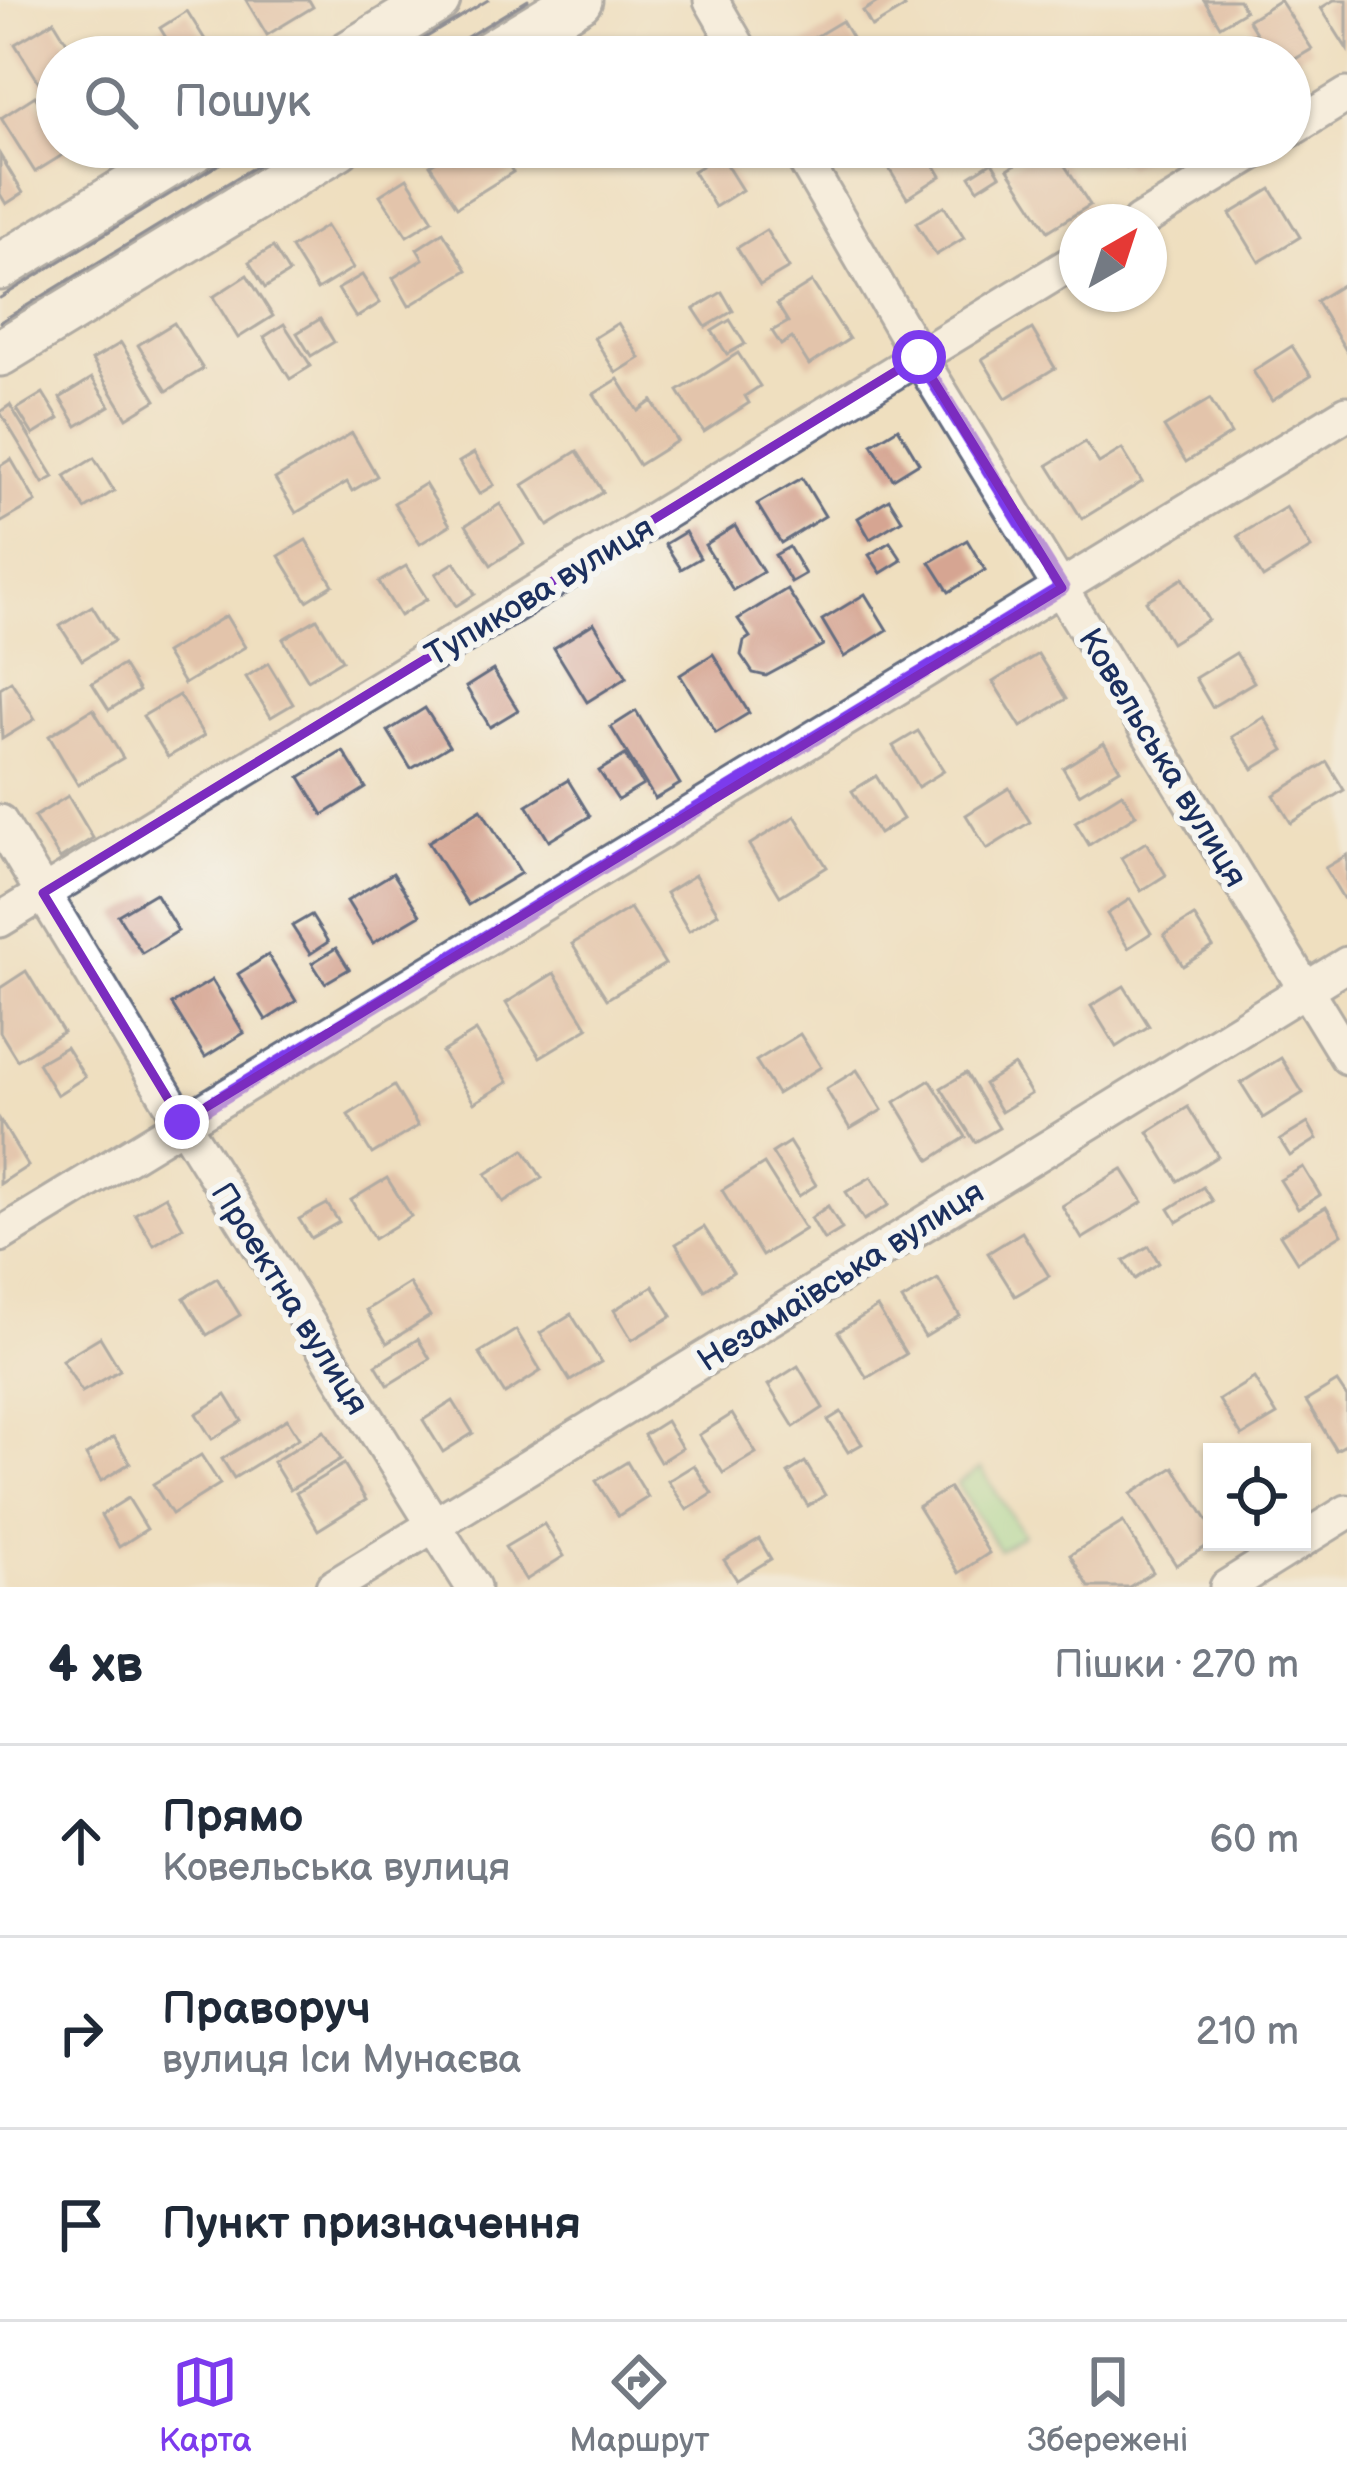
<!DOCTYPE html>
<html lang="uk">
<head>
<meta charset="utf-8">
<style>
  body { margin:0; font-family:"Balsamiq Sans",sans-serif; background:#f2f2f3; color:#1f2937 }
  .controls { position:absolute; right:36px; bottom:36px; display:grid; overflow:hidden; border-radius:0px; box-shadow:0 3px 9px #0004 }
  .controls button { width:108px; height:108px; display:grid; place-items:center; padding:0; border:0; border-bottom:3px solid #e0e1e3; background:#fff; color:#1f2937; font:60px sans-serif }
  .compass { position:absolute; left:1059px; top:204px; width:108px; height:108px; border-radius:50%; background:#fff; box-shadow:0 3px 9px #0004; rotate:39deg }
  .stop { position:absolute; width:36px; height:36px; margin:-27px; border:9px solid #7c3aed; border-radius:50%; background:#fff }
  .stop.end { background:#7c3aed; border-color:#fff; box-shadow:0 3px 12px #0008 }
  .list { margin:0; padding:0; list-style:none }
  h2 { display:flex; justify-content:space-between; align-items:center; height:156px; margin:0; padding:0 48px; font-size:51px }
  h2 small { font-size:39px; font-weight:400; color:#747a83 }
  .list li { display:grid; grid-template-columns:78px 1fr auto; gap:36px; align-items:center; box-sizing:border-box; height:192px; padding:0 48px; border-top:3px solid #e0e1e3 }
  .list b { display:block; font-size:45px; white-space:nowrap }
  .list p { margin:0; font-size:39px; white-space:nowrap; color:#747a83 }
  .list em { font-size:39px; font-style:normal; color:#747a83 }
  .icon { flex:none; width:66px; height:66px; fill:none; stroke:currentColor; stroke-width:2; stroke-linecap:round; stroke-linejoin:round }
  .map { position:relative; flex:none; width:1347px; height:1587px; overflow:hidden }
  .search { position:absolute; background:#fff; box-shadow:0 3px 9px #0004; left:36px; right:36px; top:36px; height:132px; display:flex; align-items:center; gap:30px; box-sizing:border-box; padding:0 42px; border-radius:66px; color:#747a83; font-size:45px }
  .sheet { height:732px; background:#fff }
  nav { display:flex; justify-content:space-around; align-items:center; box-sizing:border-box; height:168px; border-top:3px solid #e0e1e3; background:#fff; font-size:33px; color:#747a83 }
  nav a { display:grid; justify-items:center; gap:6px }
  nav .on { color:#7c3aed }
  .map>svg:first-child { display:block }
  .green { fill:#95de99; stroke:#58867c; stroke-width:3 }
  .building { fill:#d6a592 }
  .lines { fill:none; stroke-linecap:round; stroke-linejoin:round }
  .minor-casing { stroke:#656d80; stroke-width:39 }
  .secondary-casing { stroke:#656d80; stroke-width:51 }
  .minor { stroke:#fff; stroke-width:33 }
  .secondary { stroke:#fff; stroke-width:45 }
  .tram { stroke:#1b2f5e; stroke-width:3 }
  .route { stroke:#7c3aed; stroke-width:15 }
  .marked { fill:none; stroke:#7b2cbf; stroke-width:9; stroke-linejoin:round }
  .labels { text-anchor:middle; stroke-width:12; stroke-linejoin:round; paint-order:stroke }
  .street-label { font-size:33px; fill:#1b2f5e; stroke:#f6f6f2 }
</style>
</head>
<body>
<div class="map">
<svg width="1347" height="1587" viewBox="0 0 1347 1587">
  <rect width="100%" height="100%" fill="#f6f6f2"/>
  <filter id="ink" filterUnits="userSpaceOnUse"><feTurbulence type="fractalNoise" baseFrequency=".00833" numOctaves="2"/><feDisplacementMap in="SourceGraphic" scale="24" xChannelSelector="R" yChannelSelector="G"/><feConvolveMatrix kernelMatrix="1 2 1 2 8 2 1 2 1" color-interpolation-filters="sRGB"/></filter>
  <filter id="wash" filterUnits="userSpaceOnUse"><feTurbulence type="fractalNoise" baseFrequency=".004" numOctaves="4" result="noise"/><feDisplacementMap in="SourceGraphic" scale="48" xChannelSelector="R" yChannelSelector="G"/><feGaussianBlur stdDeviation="2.7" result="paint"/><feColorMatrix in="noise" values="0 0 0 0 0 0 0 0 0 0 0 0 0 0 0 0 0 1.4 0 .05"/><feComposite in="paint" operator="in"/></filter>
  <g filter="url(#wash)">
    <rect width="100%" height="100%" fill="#efdfbf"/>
    <polygon class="green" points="981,1468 1023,1535 999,1550 957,1484"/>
    <g id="blocks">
      <g class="building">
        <polygon points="246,0 309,0 313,7 267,35"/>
        <polygon points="881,0 900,0 905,7 872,27 863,11"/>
        <polygon points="1204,0 1239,0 1245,11 1220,26"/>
        <polygon points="1280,0 1312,49 1290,62 1290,57 1271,57 1248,20"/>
        <polygon points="1334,0 1347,0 1347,49 1321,8"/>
        <polygon points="187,11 216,57 178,57 160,28"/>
        <polygon points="54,21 76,57 57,57 57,78 42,87 15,44"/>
        <polygon points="842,21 861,53 855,57 799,57 795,49"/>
        <polygon points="35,96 57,131 57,147 67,147 69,151 35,172 1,118"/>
        <polygon points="459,147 497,147 513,172 457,207 430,165"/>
        <polygon points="881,147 923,147 941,176 907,198 877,149"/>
        <polygon points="1043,147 1053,147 1090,205 1048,231 1008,169"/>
        <polygon points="1114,147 1161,147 1127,168"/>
        <polygon points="0,155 23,193 6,204 0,194"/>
        <polygon points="720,155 742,190 715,207 693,171"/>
        <polygon points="992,162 1000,175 978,189 970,176"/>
        <polygon points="407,178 433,220 407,236 380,195"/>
        <polygon points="1271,189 1300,237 1259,262 1230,214"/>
        <polygon points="944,206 964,238 936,255 916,223"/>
        <polygon points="326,226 353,268 317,290 291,248"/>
        <polygon points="766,230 789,268 760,285 737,248"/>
        <polygon points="443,232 467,270 409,306 393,278 423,259 417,249"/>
        <polygon points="273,247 289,273 265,288 249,262"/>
        <polygon points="247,275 273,316 238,338 213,297"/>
        <polygon points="362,275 380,303 356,318 338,289"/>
        <polygon points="812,282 849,339 809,365 792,338 781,345 772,331 788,322 777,304"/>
        <polygon points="1347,282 1347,352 1316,301"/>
        <polygon points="722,292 733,311 706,327 694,309"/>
        <polygon points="320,319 334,342 311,356 297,333"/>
        <polygon points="730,320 745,344 727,354 712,331"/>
        <polygon points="174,323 203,369 167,391 138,345"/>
        <polygon points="618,323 640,358 616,373 594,338"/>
        <polygon points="284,324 311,366 290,379 264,337"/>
        <polygon points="1032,329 1055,368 1006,398 982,359"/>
        <polygon points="121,343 156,400 127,418 92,360"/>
        <polygon points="1292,346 1311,376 1272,401 1253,371"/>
        <polygon points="738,353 760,386 745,396 749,403 704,432 678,391"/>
        <polygon points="92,378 110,406 77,426 60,398"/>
        <polygon points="618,379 638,411 652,401 677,441 639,465 594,394"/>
        <polygon points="43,393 59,419 33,435 17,409"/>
        <polygon points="1210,399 1231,434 1186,462 1164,427"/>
        <polygon points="10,405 54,477 43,483 0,412"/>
        <polygon points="898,428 919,463 893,479 872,444"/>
        <polygon points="352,433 377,476 352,491 347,482 296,513 275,479"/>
        <polygon points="1085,442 1099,463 1122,449 1142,482 1082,519 1048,465"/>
        <polygon points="577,451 603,492 548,526 523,485"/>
        <polygon points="474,453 494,485 479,494 459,462"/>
        <polygon points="94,458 114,491 85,509 65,476"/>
        <polygon points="11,459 36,502 0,523 0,466"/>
        <polygon points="802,478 825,516 781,543 757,504"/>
        <polygon points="425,484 450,525 420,544 394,503"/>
        <polygon points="889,499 902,520 870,539 858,518"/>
        <polygon points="500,504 524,544 491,565 466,525"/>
        <polygon points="1286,507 1311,548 1263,578 1238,536"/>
        <polygon points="735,526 763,572 733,590 705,545"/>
        <polygon points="685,532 700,558 681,569 665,544"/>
        <polygon points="306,540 333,585 307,601 279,556"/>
        <polygon points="967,540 985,570 949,592 930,562"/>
        <polygon points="890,542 902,560 881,573 869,555"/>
        <polygon points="789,547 805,574 791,582 775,555"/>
        <polygon points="455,562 475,594 456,606 436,574"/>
        <polygon points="406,566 427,599 400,616 379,582"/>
        <polygon points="1183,578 1208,620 1171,643 1146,601"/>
        <polygon points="787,589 823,645 766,676 753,673 741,655 744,641 750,637 738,619"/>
        <polygon points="865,594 887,630 844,657 822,620"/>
        <polygon points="92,606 114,641 82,660 60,626"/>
        <polygon points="226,616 245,647 184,684 165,653"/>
        <polygon points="317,619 342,660 308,680 283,639"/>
        <polygon points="594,623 627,677 587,702 554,648"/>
        <polygon points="1236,653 1254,682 1212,707 1195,678"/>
        <polygon points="713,654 749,713 716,733 680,675"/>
        <polygon points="1038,654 1066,699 1021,727 993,682"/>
        <polygon points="268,663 293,704 271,717 246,677"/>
        <polygon points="123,665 139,691 109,710 92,683"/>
        <polygon points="493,670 518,710 490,727 466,687"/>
        <polygon points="11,681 35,719 2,739 0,688"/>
        <polygon points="179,695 204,736 168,757 143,716"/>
        <polygon points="425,708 449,746 411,769 388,731"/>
        <polygon points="93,709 123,758 78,785 49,736"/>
        <polygon points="636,711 680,784 655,799 611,727"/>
        <polygon points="1264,717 1284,750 1253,769 1232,737"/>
        <polygon points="918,731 944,771 918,787 893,746"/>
        <polygon points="1104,743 1120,769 1079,794 1063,768"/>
        <polygon points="343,751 366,788 323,815 300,777"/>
        <polygon points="625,755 643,785 618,800 599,771"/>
        <polygon points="1327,762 1344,790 1291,823 1274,795"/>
        <polygon points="876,776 903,819 879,834 852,791"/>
        <polygon points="568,780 590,816 549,841 527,805"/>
        <polygon points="1009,788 1030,822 987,849 966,815"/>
        <polygon points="1122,793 1136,815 1089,845 1075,822"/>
        <polygon points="68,796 93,838 60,859 34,817"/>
        <polygon points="481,809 521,873 468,905 428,842"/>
        <polygon points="795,816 827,867 780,896 749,845"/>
        <polygon points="1146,842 1166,875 1141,891 1121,858"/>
        <polygon points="1347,855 1347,895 1343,898 1325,868"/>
        <polygon points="393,873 420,915 373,943 347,901"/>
        <polygon points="695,875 718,913 689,931 666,893"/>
        <polygon points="155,893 178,931 142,953 118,915"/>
        <polygon points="1130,899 1151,933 1128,948 1107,914"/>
        <polygon points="630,908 665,964 607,999 572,944"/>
        <polygon points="311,915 328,942 310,954 292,926"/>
        <polygon points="1194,916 1213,947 1183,966 1164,935"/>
        <polygon points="336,948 349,969 325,983 312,963"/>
        <polygon points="268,955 296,1001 266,1020 238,974"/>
        <polygon points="26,971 63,1032 17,1060 0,1032 0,988"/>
        <polygon points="554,973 588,1028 540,1057 506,1003"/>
        <polygon points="212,980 244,1033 205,1057 172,1004"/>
        <polygon points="1124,986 1149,1026 1116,1047 1091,1006"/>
        <polygon points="476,1031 508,1082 474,1103 442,1052"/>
        <polygon points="800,1034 821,1067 777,1094 756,1061"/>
        <polygon points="66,1047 85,1077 57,1095 38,1063"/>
        <polygon points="1281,1058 1303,1093 1263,1118 1241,1083"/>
        <polygon points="1014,1065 1031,1094 1001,1112 984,1084"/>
        <polygon points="857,1070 882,1110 850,1129 826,1089"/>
        <polygon points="966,1073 999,1128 975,1142 941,1088"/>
        <polygon points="930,1080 966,1137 930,1160 895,1102"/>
        <polygon points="394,1086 418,1126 372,1154 348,1115"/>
        <polygon points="1188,1107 1218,1156 1178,1181 1148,1132"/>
        <polygon points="0,1120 28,1166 0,1184"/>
        <polygon points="1308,1123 1317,1139 1290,1156 1280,1140"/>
        <polygon points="789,1142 816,1185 799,1196 772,1153"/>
        <polygon points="524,1150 542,1178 503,1202 486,1174"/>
        <polygon points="764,1164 805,1229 762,1256 722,1190"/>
        <polygon points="1303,1167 1320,1195 1298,1209 1280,1180"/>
        <polygon points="1122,1169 1143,1202 1082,1239 1062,1206"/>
        <polygon points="871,1177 889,1205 864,1220 846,1192"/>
        <polygon points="387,1178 411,1216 374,1239 351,1200"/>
        <polygon points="1203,1187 1212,1201 1177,1222 1169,1209"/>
        <polygon points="165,1196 183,1227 154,1245 135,1214"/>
        <polygon points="327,1204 339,1222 311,1238 299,1219"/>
        <polygon points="828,1206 842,1229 824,1240 811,1218"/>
        <polygon points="1326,1207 1342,1234 1297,1262 1280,1235"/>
        <polygon points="704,1227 733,1272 705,1290 676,1244"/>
        <polygon points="1022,1232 1049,1276 1015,1296 988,1253"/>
        <polygon points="1149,1246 1159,1263 1135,1279 1124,1261"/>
        <polygon points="217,1278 240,1315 207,1335 184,1298"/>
        <polygon points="938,1279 960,1316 925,1337 902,1300"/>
        <polygon points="409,1283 430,1316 387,1343 366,1310"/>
        <polygon points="653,1286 672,1316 632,1340 614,1310"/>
        <polygon points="877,1307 906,1354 867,1378 838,1332"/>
        <polygon points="571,1314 601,1362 570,1381 540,1333"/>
        <polygon points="516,1330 541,1371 505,1394 479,1353"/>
        <polygon points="100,1337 120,1370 82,1392 62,1360"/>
        <polygon points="418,1339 430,1359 388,1385 376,1365"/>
        <polygon points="798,1366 823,1408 794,1427 768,1385"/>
        <polygon points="1254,1378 1277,1415 1242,1436 1219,1400"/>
        <polygon points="1337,1382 1347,1397 1347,1444 1336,1450 1306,1401"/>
        <polygon points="226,1395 242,1421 212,1439 196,1414"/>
        <polygon points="453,1401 473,1433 443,1452 423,1420"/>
        <polygon points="841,1412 862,1444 848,1452 828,1420"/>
        <polygon points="732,1414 756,1453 723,1473 699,1435"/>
        <polygon points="287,1419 299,1438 234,1478 222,1459"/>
        <polygon points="666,1421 682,1448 660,1462 644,1435"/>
        <polygon points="324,1431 341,1459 290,1490 273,1462"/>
        <polygon points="114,1437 130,1463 101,1481 86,1455"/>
        <polygon points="201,1455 220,1484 172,1514 153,1484"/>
        <polygon points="627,1462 648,1497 618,1516 596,1481"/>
        <polygon points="805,1462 825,1495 808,1506 788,1473"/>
        <polygon points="344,1464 366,1500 318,1530 296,1493"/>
        <polygon points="694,1465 712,1494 687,1510 668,1481"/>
        <polygon points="1174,1467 1212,1528 1212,1543 1176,1565 1131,1494"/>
        <polygon points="949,1488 989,1553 959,1573 918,1507"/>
        <polygon points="128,1498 147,1529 119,1547 101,1515"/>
        <polygon points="1123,1522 1153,1572 1129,1587 1089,1587 1070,1555"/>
        <polygon points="544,1524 564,1556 526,1580 505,1547"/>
        <polygon points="759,1539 771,1559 737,1580 724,1560"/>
      </g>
    </g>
  </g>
  <g filter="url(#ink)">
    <use href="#blocks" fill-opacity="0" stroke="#656d80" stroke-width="3"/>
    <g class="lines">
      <g class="minor-casing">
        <g id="minor">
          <polyline points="711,0 744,57"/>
          <polyline points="1290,130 1347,95"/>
          <polyline points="797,147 919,357 1347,1057"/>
          <polyline points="1139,222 1262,147"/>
          <polyline points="0,822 182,1122 473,1587"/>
          <polyline points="0,920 1077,260"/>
          <polyline points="0,1235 1347,413"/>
          <polyline points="1302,1540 1347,1512"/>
          <polyline points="333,1587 1347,964"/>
          <polyline points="1227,1587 1299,1542"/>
        </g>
      </g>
      <g class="secondary-casing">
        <g id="secondary">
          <polyline points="344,57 437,0"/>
          <polyline points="485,57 579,0"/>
          <polyline points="0,267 197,147"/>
          <polyline points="0,353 338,147"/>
        </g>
      </g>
      <use href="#minor" class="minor"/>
      <use href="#secondary" class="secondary"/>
      <g class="tram">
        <polyline points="394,57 488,0"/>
        <polyline points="434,57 528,0"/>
        <polyline points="0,298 247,147"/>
        <polyline points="0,322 287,147"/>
      </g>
    </g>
  </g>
  <g class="lines" filter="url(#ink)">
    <polyline class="route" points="182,1122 1062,588 919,357"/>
  </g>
  <path d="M0 0H1347V1587H0ZM 919,357 L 1062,588 L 182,1122 L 43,893 Z" fill="#efdfbf" fill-opacity=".55" fill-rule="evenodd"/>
  <path class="marked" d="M 919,357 L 1062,588 L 182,1122 L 43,893 Z"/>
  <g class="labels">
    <g class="street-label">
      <text transform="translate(539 590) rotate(-31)" y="12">Тупикова вулиця</text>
      <text transform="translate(1164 757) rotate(59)" y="12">Ковельська вулиця</text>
      <text transform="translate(840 1275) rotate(-32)" y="12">Незамаївська вулиця</text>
      <text transform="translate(291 1298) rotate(58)" y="12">Проектна вулиця</text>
    </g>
  </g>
</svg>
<div class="controls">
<button><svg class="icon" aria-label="locate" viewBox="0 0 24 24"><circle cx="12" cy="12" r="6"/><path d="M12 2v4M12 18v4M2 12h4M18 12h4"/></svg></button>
</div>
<svg class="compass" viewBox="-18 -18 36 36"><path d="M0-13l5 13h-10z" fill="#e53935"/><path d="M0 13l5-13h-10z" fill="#747a83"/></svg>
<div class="stop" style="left:919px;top:357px"></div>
<div class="stop end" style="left:182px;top:1122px"></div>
<div class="search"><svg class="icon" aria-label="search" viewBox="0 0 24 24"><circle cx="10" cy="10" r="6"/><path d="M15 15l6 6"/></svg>Пошук</div>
</div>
<section class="sheet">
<h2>4 хв<small>Пішки · 270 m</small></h2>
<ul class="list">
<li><svg class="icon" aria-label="ahead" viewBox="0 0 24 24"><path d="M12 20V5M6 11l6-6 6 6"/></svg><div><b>Прямо</b><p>Ковельська вулиця</p></div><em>60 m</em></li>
<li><svg class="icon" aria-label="right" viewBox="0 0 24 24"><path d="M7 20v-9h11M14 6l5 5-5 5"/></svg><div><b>Праворуч</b><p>вулиця Іси Мунаєва</p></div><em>210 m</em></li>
<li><svg class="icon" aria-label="arrive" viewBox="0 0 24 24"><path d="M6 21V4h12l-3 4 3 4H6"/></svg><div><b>Пункт призначення</b></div></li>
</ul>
</section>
<nav>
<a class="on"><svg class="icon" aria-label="map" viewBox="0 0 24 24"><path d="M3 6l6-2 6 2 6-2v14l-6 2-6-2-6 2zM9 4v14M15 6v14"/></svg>Карта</a>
<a><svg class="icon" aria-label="directions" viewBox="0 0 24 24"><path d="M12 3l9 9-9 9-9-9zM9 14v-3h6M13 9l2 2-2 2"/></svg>Маршрут</a>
<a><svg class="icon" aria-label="saved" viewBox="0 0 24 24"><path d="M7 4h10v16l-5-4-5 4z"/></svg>Збережені</a>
</nav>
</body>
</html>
